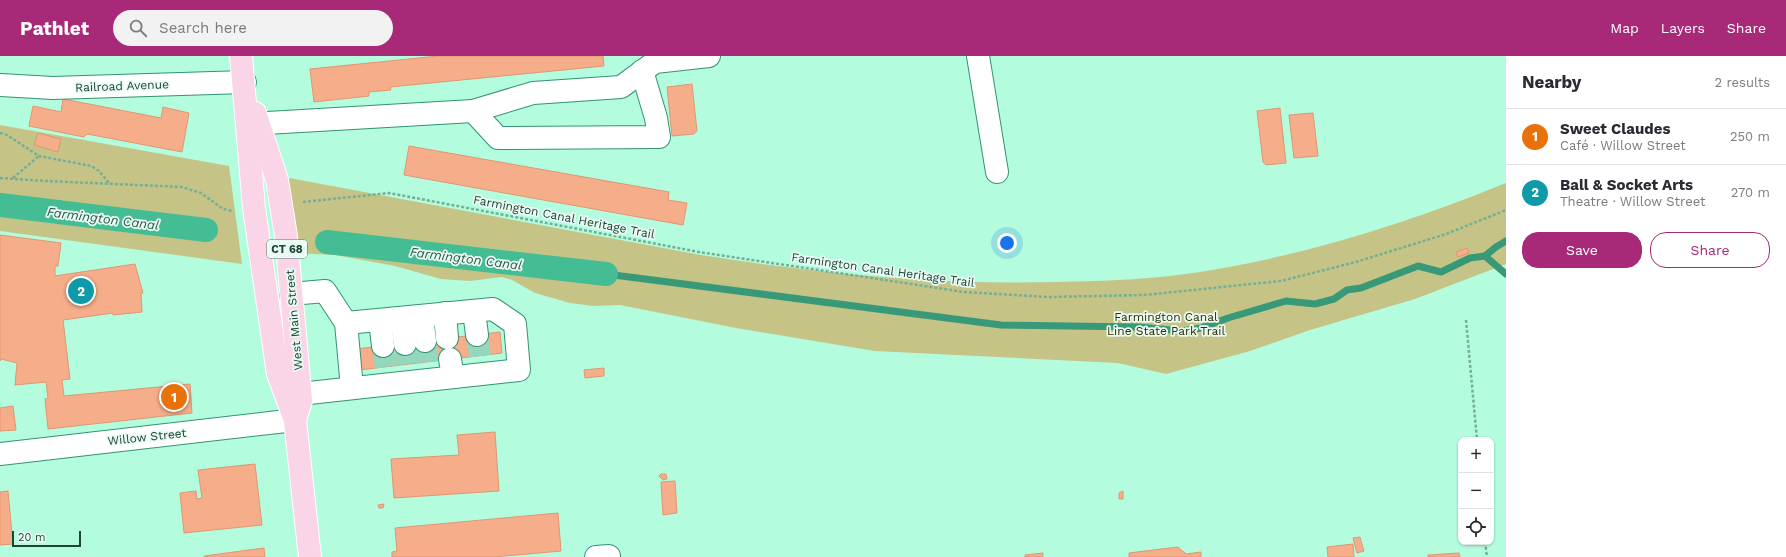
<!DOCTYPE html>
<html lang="en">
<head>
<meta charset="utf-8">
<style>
  body { margin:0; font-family:"Work Sans",sans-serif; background:#f2f2f3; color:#2b2b33 }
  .controls { position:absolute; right:12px; bottom:12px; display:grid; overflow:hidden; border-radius:8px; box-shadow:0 1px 3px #0004 }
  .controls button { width:36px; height:36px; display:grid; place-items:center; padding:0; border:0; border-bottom:1px solid #e1e1e2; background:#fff; color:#2b2b33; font:20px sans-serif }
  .scale { position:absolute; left:12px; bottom:10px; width:69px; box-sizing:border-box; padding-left:4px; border:2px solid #1d4436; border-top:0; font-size:11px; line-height:14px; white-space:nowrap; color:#1d4436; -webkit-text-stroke:3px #eafbf4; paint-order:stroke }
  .you { position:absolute; left:1007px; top:187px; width:14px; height:14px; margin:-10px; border:3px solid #fff; border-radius:50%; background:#1a73e8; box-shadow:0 0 0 6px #1a73e833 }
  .badge { display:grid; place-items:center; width:26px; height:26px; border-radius:50%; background:#a82978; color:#fff; font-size:13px; font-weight:700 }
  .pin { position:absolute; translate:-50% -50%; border:2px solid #fff; box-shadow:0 1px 4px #0006 }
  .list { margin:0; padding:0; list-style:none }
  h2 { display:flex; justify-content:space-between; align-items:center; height:52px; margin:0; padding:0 16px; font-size:17px }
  h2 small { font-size:13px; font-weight:400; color:#7c7c81 }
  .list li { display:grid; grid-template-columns:26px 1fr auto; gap:12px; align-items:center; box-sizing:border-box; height:56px; padding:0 16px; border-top:1px solid #e1e1e2 }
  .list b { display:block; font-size:15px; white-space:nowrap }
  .list p { margin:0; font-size:13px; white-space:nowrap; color:#7c7c81 }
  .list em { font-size:13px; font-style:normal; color:#7c7c81 }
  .actions { display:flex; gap:8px; padding:12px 16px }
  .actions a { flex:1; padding:9px 0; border:1px solid #a82978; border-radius:16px; text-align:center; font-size:14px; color:#a82978 }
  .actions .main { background:#a82978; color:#fff }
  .icon { flex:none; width:22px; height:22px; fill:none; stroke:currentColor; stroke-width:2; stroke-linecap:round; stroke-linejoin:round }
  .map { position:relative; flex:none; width:1506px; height:501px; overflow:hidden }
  header { display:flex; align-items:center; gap:24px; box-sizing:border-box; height:56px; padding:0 20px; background:#a82978; color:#fff }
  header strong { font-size:19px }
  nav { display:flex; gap:22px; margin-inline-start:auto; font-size:14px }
  .search { width:280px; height:36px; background:#f2f2f3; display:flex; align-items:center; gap:10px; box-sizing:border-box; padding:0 14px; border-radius:22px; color:#7c7c81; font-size:15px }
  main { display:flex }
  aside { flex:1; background:#fff }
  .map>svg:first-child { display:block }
  .park { fill:#c5c486 }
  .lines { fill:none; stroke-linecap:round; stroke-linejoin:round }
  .stream { stroke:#389978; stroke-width:7 }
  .canal { stroke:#44bd95; stroke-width:24 }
  .building { fill:#f6ae8a; stroke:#e09671 }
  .minor-tunnel { stroke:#95d7bc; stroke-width:22; stroke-dasharray:22 11; stroke-linecap:butt }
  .minor-casing { stroke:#329373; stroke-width:24 }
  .major-casing { stroke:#fff; stroke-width:24 }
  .path { stroke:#74af98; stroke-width:2.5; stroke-dasharray:3 2; stroke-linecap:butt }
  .minor { stroke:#fff; stroke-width:22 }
  .major { stroke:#fad4e7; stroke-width:22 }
  .labels { text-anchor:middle; stroke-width:3.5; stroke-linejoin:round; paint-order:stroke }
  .shield { fill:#eafbf4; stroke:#5a7b6f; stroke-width:1 }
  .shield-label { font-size:11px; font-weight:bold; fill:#1d4436 }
  .street-label { font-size:12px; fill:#1d4436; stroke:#eafbf4 }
  .park-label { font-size:12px; fill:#2f2d01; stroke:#eafbf4 }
  .water-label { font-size:13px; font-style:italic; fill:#295947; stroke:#eafbf4 }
</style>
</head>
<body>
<header>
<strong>Pathlet</strong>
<div class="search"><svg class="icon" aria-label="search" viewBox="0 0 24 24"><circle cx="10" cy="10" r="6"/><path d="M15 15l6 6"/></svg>Search here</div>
<nav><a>Map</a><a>Layers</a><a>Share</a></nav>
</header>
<main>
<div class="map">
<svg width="1506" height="501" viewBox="0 0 1506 501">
  <rect width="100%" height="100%" fill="#b3fcde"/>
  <g class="park">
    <polygon points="0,69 229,110 242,208 0,175"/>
    <path d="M 284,121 L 701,199 C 820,218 938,229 1058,226 C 1098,225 1138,224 1178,219 C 1291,204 1400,170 1506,127 L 1506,208 L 1415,243 L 1310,274 L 1250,295 L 1166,318 L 1118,307 L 875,295 L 736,272 L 620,249 L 594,250 L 570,247 L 535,237 L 512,224 L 502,221 L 470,225 L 441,223 L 395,210 L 335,199 L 294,197 Z"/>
  </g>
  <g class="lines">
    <g class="stream">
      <polyline points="1485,200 1506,218"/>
      <polyline points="606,218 1001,269 1139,271 1181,275 1201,272 1228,262 1286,245 1315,248 1334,243 1347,234 1361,232 1418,210 1441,216 1470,202 1485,200 1496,191 1506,185"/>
    </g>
    <g class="canal">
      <polyline points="0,149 206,174"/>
      <polyline points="327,186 606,218"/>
    </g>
  </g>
  <g class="building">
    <polygon points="438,0 603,0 604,10 390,31 391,34 369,36 369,40 314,46 310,13"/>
    <polygon points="692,28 697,75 694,78 672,80 667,31"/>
    <polygon points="63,43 161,62 163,51 189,57 182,96 87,78 84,81 29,70 33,50 61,56"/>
    <polygon points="1280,52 1286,107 1266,109 1263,106 1257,55"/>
    <polygon points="1313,57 1318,100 1294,102 1289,59"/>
    <polygon points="38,77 61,83 58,96 34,89"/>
    <polygon points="409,90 669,136 668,144 687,147 683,169 404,119"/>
    <polygon points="0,179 61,187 58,210 55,210 55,220 135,208 143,237 141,237 142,256 113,259 113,257 63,264 70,323 62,324 64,340 190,328 192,357 48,373 45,343 48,342 46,326 15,329 17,307 1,303 0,305"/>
    <polygon points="1467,192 1469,197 1458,201 1456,196"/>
    <polygon points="500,276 502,297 359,314 356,293"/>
    <polygon points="604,312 604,320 585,322 584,314"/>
    <polygon points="13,350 16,374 0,375 0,352"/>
    <polygon points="495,376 499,435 394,442 391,403 459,399 457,379"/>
    <polygon points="255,408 262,469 184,477 180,437 196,435 197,443 202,442 198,414"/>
    <polygon points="661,418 666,418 667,423 663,424 659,420"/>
    <polygon points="675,425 677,457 663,459 661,426"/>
    <polygon points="8,435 13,488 0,489 0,436"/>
    <polygon points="1123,435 1123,443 1119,443 1119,437"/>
    <polygon points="384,448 383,452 379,452 378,449"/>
    <polygon points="558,457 561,495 494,501 392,501 392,496 397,495 395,472"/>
    <polygon points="1360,481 1364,495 1357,497 1353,482"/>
    <polygon points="1353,488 1354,501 1328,501 1327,491"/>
    <polygon points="1178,491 1186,498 1201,496 1201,501 1129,501 1129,497"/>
    <polygon points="264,492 265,501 204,501 204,500"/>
    <polygon points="1043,497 1043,501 1025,501 1025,499"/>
    <polygon points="1459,497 1460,501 1428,501 1428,499"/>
  </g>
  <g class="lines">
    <g class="minor-tunnel">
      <polyline points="477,279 480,300"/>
      <polyline points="425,285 427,306"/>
      <polyline points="405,288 408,308"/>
      <polyline points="383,290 386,311"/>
    </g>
    <g class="minor-casing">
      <g id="minor">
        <polyline points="978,0 997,116"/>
        <polyline points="0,29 53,32 245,26"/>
        <polyline points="473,55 498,82 659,81 656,62 642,15"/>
        <polyline points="248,68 473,55 533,37 621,31 655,6 709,0"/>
        <polyline points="291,238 325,235 346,267 352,332"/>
        <polyline points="474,255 477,279"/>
        <polyline points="445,257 447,282"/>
        <polyline points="422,260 425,285"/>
        <polyline points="401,262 405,288"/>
        <polyline points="380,264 383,290"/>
        <polyline points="450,303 453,321"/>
        <polyline points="300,338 519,314 515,268 493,253 346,267"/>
        <polyline points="0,398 295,364"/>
        <polyline points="596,501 609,500"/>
      </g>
    </g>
    <g class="major-casing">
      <g id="major">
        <polyline points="241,0 254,152 278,318 295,364 310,501"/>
        <polyline points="255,57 277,124 281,149 286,180 301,345 296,361"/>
      </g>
    </g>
    <g class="path">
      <polyline points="0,77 7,79 39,100 91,110 99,115 109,127"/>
      <polyline points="0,122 46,125 182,131 201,137 223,153 233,155"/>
      <polyline points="13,122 39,100"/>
      <polyline points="303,146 389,137 699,196 964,236 1048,241 1144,239 1281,225 1356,206 1446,178 1506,154"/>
      <polyline points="1466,264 1477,384"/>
      <polyline points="1485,486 1487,501"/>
    </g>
    <use href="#minor" class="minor"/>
    <use href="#major" class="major"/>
  </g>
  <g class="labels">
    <rect class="shield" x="267" y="184" width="40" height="18" rx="3"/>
    <g class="shield-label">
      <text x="287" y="197">CT 68</text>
    </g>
    <g class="street-label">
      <text transform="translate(122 30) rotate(-2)" y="4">Railroad Avenue</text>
      <text transform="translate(564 161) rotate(11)" y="4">Farmington Canal Heritage Trail</text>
      <text transform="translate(883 214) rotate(8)" y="4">Farmington Canal Heritage Trail</text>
      <text transform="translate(294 264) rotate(-95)" y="4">West Main Street</text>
      <text transform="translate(147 381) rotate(-6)" y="4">Willow Street</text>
    </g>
    <g class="park-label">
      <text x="1166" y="265">Farmington Canal<tspan x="1166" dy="14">Line State Park Trail</tspan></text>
    </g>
    <g class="water-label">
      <text transform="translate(103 162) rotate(7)" y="5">Farmington Canal</text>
      <text transform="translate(466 202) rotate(7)" y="5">Farmington Canal</text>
    </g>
  </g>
</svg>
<div class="controls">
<button>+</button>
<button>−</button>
<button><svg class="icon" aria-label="locate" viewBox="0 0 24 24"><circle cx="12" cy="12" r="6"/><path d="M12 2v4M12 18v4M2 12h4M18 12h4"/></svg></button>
</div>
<div class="scale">20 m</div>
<div class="you"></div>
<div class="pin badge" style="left:174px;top:341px;background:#e8710a">1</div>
<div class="pin badge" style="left:81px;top:235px;background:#0f9aa8">2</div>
</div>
<aside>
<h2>Nearby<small>2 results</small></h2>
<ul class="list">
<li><span class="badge" style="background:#e8710a">1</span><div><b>Sweet Claudes</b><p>Café · Willow Street</p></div><em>250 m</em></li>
<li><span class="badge" style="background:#0f9aa8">2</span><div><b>Ball &amp; Socket Arts</b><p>Theatre · Willow Street</p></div><em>270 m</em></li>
</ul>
<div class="actions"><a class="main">Save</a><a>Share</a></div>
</aside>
</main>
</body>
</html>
